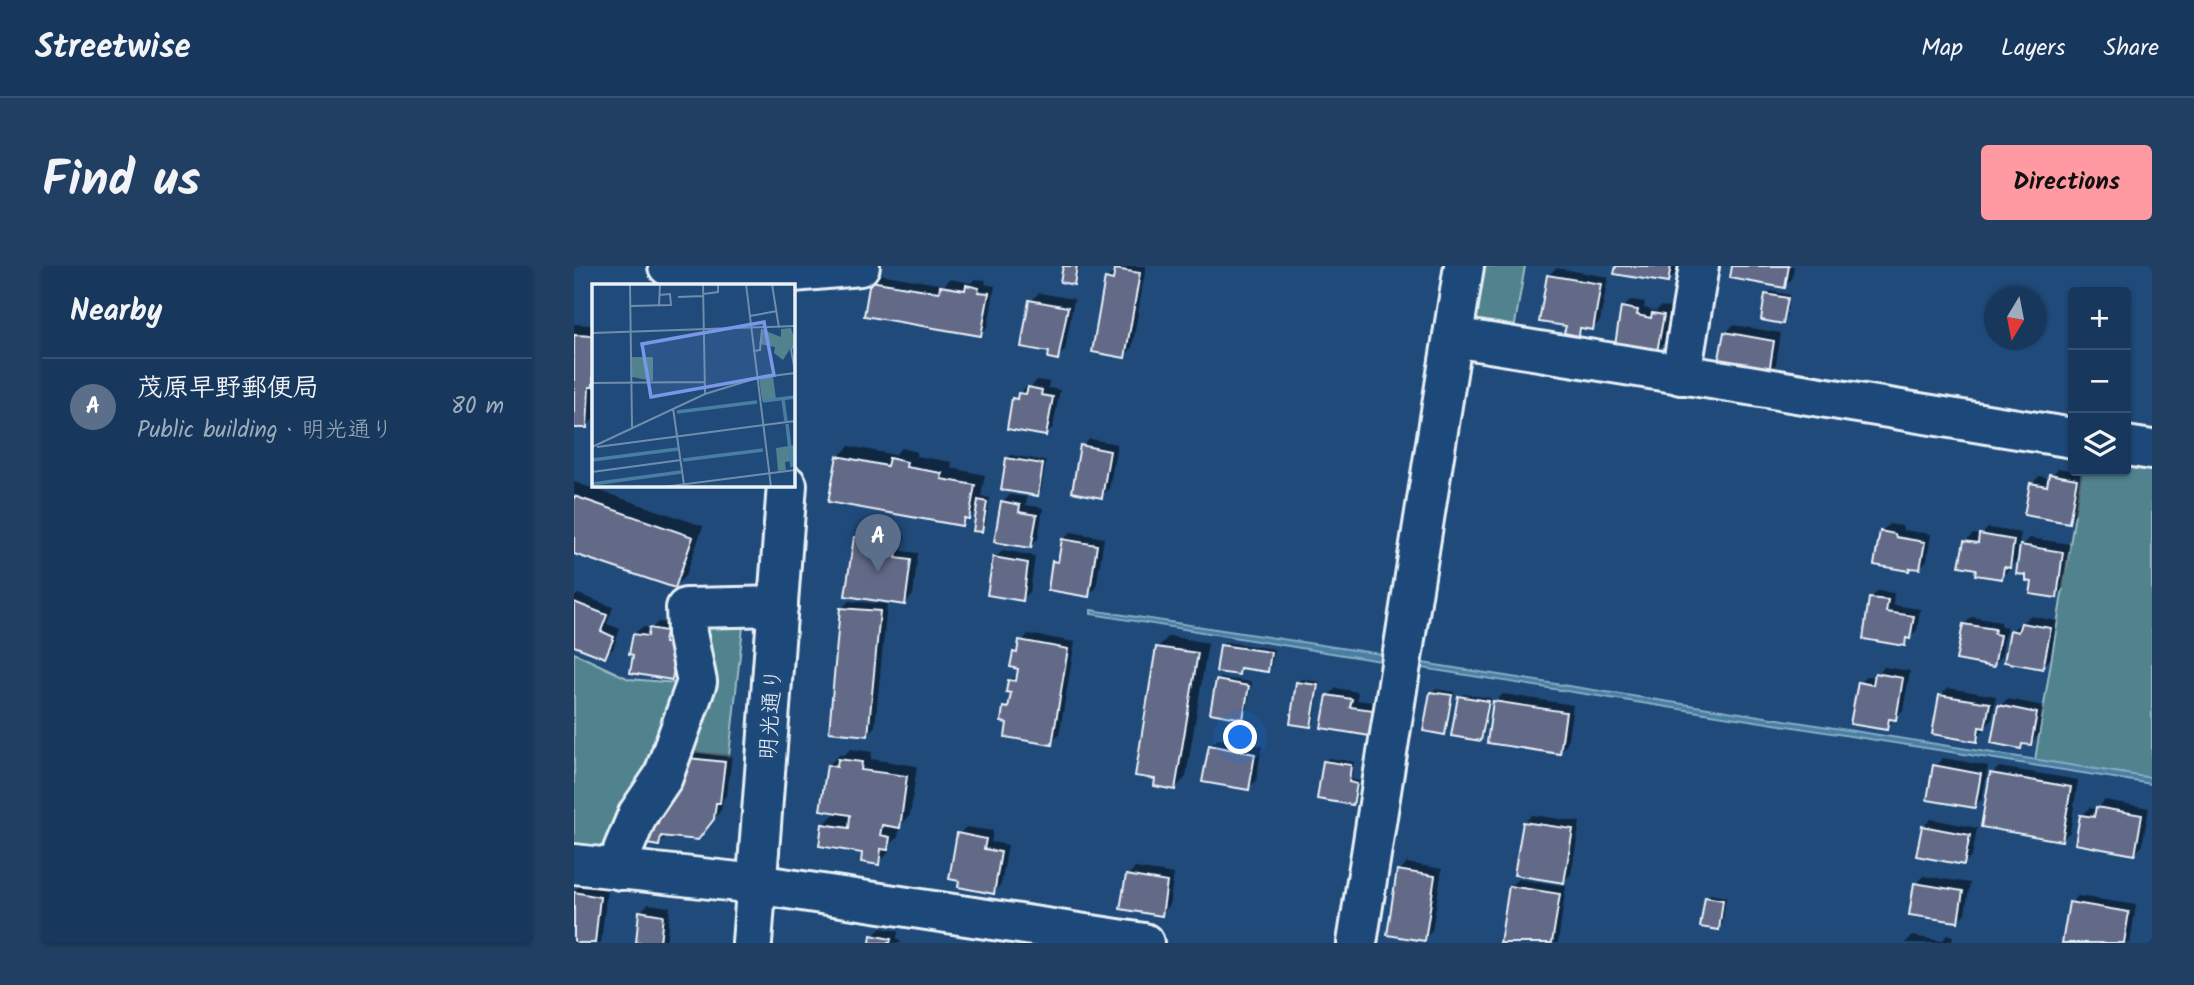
<!DOCTYPE html>
<html lang="en">
<head>
<meta charset="utf-8">
<style>
  body { margin:0; font-family:Kalam,"Klee One",sans-serif; background:#203f62; color:#f1f3f6 }
  .controls { position:absolute; right:21px; top:21px; display:grid; overflow:hidden; border-radius:7px; box-shadow:0 2px 5px #0004 }
  .controls button { width:63px; height:63px; display:grid; place-items:center; padding:0; border:0; border-bottom:2px solid #365272; background:#17385c; color:#f1f3f6; font:35px sans-serif }
  .compass { position:absolute; left:1410px; top:21px; width:63px; height:63px; border-radius:50%; background:#17385c; box-shadow:0 2px 5px #0004; rotate:190deg }
  .you { position:absolute; left:667px; top:472px; width:24px; height:24px; margin:-18px; border:5px solid #fff; border-radius:50%; background:#1a73e8; box-shadow:0 0 0 10px #1a73e833 }
  .badge { display:grid; place-items:center; width:46px; height:46px; border-radius:50%; background:#ff9aa2; color:#fff; font-size:23px; font-weight:700 }
  .pin { position:absolute; translate:-50% -58px; filter:drop-shadow(0 2px 4px #0008) }
  .pin::after { content:''; position:absolute; top:37px; width:24px; height:21px; background:inherit; clip-path:polygon(0 0,100% 0,50% 100%) }
  .list { margin:0; padding:0; list-style:none }
  h2 { display:flex; justify-content:space-between; align-items:center; height:91px; margin:0; padding:0 28px; font-size:30px }
  h2 small { font-size:23px; font-weight:400; color:#9eacbb }
  .list li { display:grid; grid-template-columns:46px 1fr auto; gap:21px; align-items:center; box-sizing:border-box; height:98px; padding:0 28px; border-top:2px solid #365272 }
  .list b { display:block; font-size:26px; white-space:nowrap }
  .list p { margin:0; font-size:23px; white-space:nowrap; color:#9eacbb }
  .list em { font-size:23px; font-style:normal; color:#9eacbb }
  .icon { flex:none; width:38px; height:38px; fill:none; stroke:currentColor; stroke-width:2; stroke-linecap:round; stroke-linejoin:round }
  .map { position:relative; flex:none; width:1578px; height:677px; overflow:hidden; border-radius:7px }
  header { display:flex; align-items:center; gap:42px; box-sizing:border-box; height:98px; padding:0 35px; background:#17385c; border-bottom:2px solid #365272 }
  header strong { font-size:33px }
  nav { display:flex; gap:38px; margin-inline-start:auto; font-size:24px }
  .intro { display:flex; align-items:center; justify-content:space-between; box-sizing:border-box; height:168px; padding:0 42px }
  h1 { margin:0; font-size:49px }
  .button { padding:18px 32px; border-radius:7px; background:#ff9aa2; color:#111; font-size:24px; font-weight:700 }
  main { display:flex; gap:42px; padding:0 42px }
  aside { flex:1; background:#17385c; border-radius:7px; box-shadow:0 2px 5px #0004 }
  .map>svg:first-child { display:block }
  .green { fill:#51838e; stroke:#9cbac3; stroke-width:2 }
  .water { fill:#477ea2; stroke:#87acc4; stroke-width:2 }
  .shadow { fill:#0007 }
  .building { fill:#646b88; stroke:#e8f1f8; stroke-width:2 }
  .lines { fill:none; stroke-linecap:round; stroke-linejoin:round }
  .minor-casing { stroke:#e8f1f8; stroke-width:44 }
  .minor { stroke:#1f4a7a; stroke-width:38 }
  .labels { text-anchor:middle; stroke-width:7; stroke-linejoin:round; paint-order:stroke }
  .street-label { font-size:23px; fill:#e8f1f8; stroke:#1f4a7a }
  .inset-river { fill:none; stroke:#477ea2; stroke-width:3.5 }
  .inset-road { fill:none; stroke:#6f8dac; stroke-width:2 }
  .view { fill:#7897e6; fill-opacity:0.15; stroke:#7897e6; stroke-width:3.5 }
  .inset-edge { fill:none; stroke:#e8f1f8; stroke-width:3.5 }
</style>
</head>
<body>
<header>
<strong>Streetwise</strong>
<nav><a>Map</a><a>Layers</a><a>Share</a></nav>
</header>
<div class="intro"><h1>Find us</h1><a class="button">Directions</a></div>
<main>
<aside>
<h2>Nearby<small></small></h2>
<ul class="list">
<li><span class="badge" style="background:#5c6f8a">A</span><div><b>茂原早野郵便局</b><p>Public building · 明光通り</p></div><em>80 m</em></li>
</ul>
</aside>
<div class="map">
<svg width="1578" height="677" viewBox="0 0 1578 677">
  <rect width="100%" height="100%" fill="#1f4a7a"/>
  <filter id="ink" filterUnits="userSpaceOnUse"><feTurbulence type="fractalNoise" baseFrequency=".0143" numOctaves="2"/><feDisplacementMap in="SourceGraphic" scale="14" xChannelSelector="R" yChannelSelector="G"/><feConvolveMatrix kernelMatrix="1 2 1 2 8 2 1 2 1" color-interpolation-filters="sRGB"/></filter>
  <g filter="url(#ink)">
    <g class="green">
      <polygon points="897,0 951,0 939,70 895,63"/>
      <polygon points="1552,191 1578,195 1578,512 1461,494 1508,205 1552,205"/>
      <polygon points="127,354 169,361 155,490 108,484"/>
      <polygon points="0,387 55,413 114,418 38,585 0,580"/>
    </g>
    <g class="water">
      <polygon points="517,344 820,390 819,397 517,348"/>
      <polygon points="836,395 1578,512 1578,518 835,400"/>
    </g>
    <g class="shadow">
      <polygon points="491,0 505,0 503,13 499,17"/>
      <polygon points="547,0 572,0 558,82 550,90 533,13"/>
      <polygon points="1044,0 1103,0 1101,8 1094,15"/>
      <polygon points="1160,0 1220,0 1218,13 1211,20"/>
      <polygon points="982,2 1034,11 1026,55 1019,62 1012,61 1005,68 974,10"/>
      <polygon points="305,8 370,19 376,13 397,17 401,13 412,14 411,18 421,20 414,60 407,68 298,15"/>
      <polygon points="1196,25 1216,29 1212,52 1209,56 1193,29"/>
      <polygon points="465,27 500,33 491,84 483,92 457,35"/>
      <polygon points="1057,34 1071,36 1070,42 1082,45 1087,40 1097,42 1091,77 1083,84 1049,42"/>
      <polygon points="0,58 19,59 19,153 12,161 0,160"/>
      <polygon points="1159,59 1207,67 1202,98 1194,105 1152,67"/>
      <polygon points="463,114 475,116 474,122 486,124 479,161 471,169 440,133 453,120 457,121"/>
      <polygon points="516,173 543,178 535,223 527,230 508,180"/>
      <polygon points="275,180 321,189 327,182 343,186 342,190 378,196 377,202 411,209 407,230 416,232 411,261 407,264 405,241 388,258 264,191"/>
      <polygon points="437,189 472,195 467,225 464,228 433,193"/>
      <polygon points="1484,202 1509,206 1502,247 1495,255 1458,218 1465,210 1476,212"/>
      <polygon points="0,216 129,260 112,309 101,320 0,286"/>
      <polygon points="436,229 453,231 452,239 469,242 464,273 456,280 428,236"/>
      <polygon points="1315,258 1328,260 1329,264 1357,268 1353,294 1346,301 1307,266"/>
      <polygon points="1414,262 1447,267 1444,284 1456,272 1496,278 1490,322 1482,330 1460,315 1447,289 1428,311 1404,302 1392,275 1399,268 1407,269"/>
      <polygon points="289,264 331,270 328,285 344,287 339,329 331,337 281,272"/>
      <polygon points="497,266 530,272 522,322 514,329 480,296 487,288 489,274"/>
      <polygon points="429,284 461,290 456,326 448,333 421,292"/>
      <polygon points="1304,325 1320,327 1319,339 1346,343 1343,364 1330,378 1296,333"/>
      <polygon points="4,328 39,341 33,358 46,363 39,383 31,390 0,378 0,331"/>
      <polygon points="275,335 313,338 301,460 294,468 268,342"/>
      <polygon points="1456,350 1483,355 1476,393 1469,401 1437,365"/>
      <polygon points="1398,351 1427,356 1427,360 1433,361 1427,391 1420,399 1390,358"/>
      <polygon points="84,356 99,358 105,405 97,412 61,388 60,368 68,361 78,362"/>
      <polygon points="454,368 501,376 485,469 477,477 435,456 431,442 437,436 439,425 435,415 445,408 440,387"/>
      <polygon points="595,370 634,377 612,511 601,522 584,381"/>
      <polygon points="651,376 700,383 697,401 694,404 668,400 664,407 648,379"/>
      <polygon points="1310,401 1336,405 1329,444 1312,462 1285,417 1293,410 1302,411"/>
      <polygon points="647,412 678,416 672,447 669,451 643,415"/>
      <polygon points="727,413 746,416 740,456 736,459 724,417"/>
      <polygon points="762,422 784,426 783,434 806,437 803,460 795,468 754,430"/>
      <polygon points="1374,422 1422,430 1418,453 1402,474 1366,430"/>
      <polygon points="861,423 880,426 874,464 870,467 857,427"/>
      <polygon points="889,428 917,432 910,470 907,473 885,431"/>
      <polygon points="929,428 999,439 993,478 985,486 921,436"/>
      <polygon points="1433,433 1470,440 1464,470 1456,478 1452,477 1447,482 1426,440"/>
      <polygon points="644,473 688,480 682,515 674,522 636,480"/>
      <polygon points="277,483 298,486 297,493 343,500 336,549 326,559 324,571 316,579 315,586 304,597 250,558 263,545 254,500 265,489 270,489"/>
      <polygon points="114,484 158,489 153,528 149,533 147,544 131,565 93,570 85,578 63,575"/>
      <polygon points="754,492 780,496 777,513 785,515 782,534 779,537 751,496"/>
      <polygon points="1369,492 1414,500 1408,533 1400,540 1361,500"/>
      <polygon points="1425,501 1504,514 1496,566 1488,573 1418,508"/>
      <polygon points="1531,534 1575,542 1568,580 1561,587 1508,550 1515,542 1523,543"/>
      <polygon points="958,549 1006,556 997,608 990,615 950,557"/>
      <polygon points="1357,553 1403,562 1398,590 1390,598 1349,561"/>
      <polygon points="392,561 419,565 417,576 434,579 427,618 420,626 385,568"/>
      <polygon points="833,597 868,603 858,665 850,673 825,605"/>
      <polygon points="561,602 600,608 595,640 587,648 553,610"/>
      <polygon points="1349,610 1396,617 1391,647 1384,654 1342,618"/>
      <polygon points="944,613 992,620 984,677 927,677 936,620"/>
      <polygon points="6,619 33,623 27,677 0,677 0,625"/>
      <polygon points="1136,628 1152,631 1148,659 1144,662 1132,632"/>
      <polygon points="1504,630 1562,639 1556,677 1490,677 1497,637"/>
      <polygon points="74,638 96,641 92,677 63,677 66,646"/>
      <polygon points="307,662 324,665 323,672 328,677 298,677 299,670"/>
      <polygon points="1373,669 1379,670 1378,677 1331,677 1338,670 1368,675"/>
    </g>
    <g class="building">
      <polygon points="489,0 503,0 500,19 486,16"/>
      <polygon points="1042,0 1097,0 1094,17 1040,8"/>
      <polygon points="1158,0 1215,0 1211,22 1156,12"/>
      <polygon points="541,3 566,7 551,92 518,86 531,12 539,14"/>
      <polygon points="973,9 1027,18 1019,64 1006,62 1005,70 990,67 992,60 965,56"/>
      <polygon points="296,15 365,26 366,20 391,24 392,19 405,22 404,26 415,27 407,70 290,50"/>
      <polygon points="1191,28 1214,32 1209,58 1187,54"/>
      <polygon points="455,34 494,41 484,94 474,92 475,86 447,81"/>
      <polygon points="1047,41 1064,44 1063,49 1077,52 1078,47 1090,49 1083,86 1041,79"/>
      <polygon points="1150,66 1200,75 1195,107 1144,98"/>
      <polygon points="0,69 19,70 19,121 15,121 13,162 0,162"/>
      <polygon points="454,121 468,124 467,129 479,131 472,170 433,163 438,132 443,133 444,127 452,128"/>
      <polygon points="506,179 536,185 528,232 498,226"/>
      <polygon points="263,190 313,200 315,192 333,196 332,201 368,207 367,213 401,219 395,253 390,252 388,260 254,236"/>
      <polygon points="432,192 469,198 464,230 427,224"/>
      <polygon points="1475,208 1503,213 1495,257 1450,249 1456,217 1473,220"/>
      <polygon points="0,230 119,271 101,322 0,288"/>
      <polygon points="404,234 413,236 408,266 399,265"/>
      <polygon points="427,235 446,239 445,246 463,249 457,282 420,276"/>
      <polygon points="1306,265 1321,268 1322,271 1351,276 1346,303 1336,302 1335,305 1300,299"/>
      <polygon points="1405,268 1440,274 1436,302 1430,301 1428,313 1401,309 1402,303 1385,300 1390,275 1404,277"/>
      <polygon points="280,271 324,277 322,292 337,294 331,339 271,330"/>
      <polygon points="488,273 523,279 515,331 474,324 478,295 484,296"/>
      <polygon points="1446,279 1489,286 1483,332 1456,328 1458,316 1452,315 1452,309 1442,308"/>
      <polygon points="419,291 454,297 449,335 413,329"/>
      <polygon points="1295,332 1314,334 1312,346 1340,350 1336,373 1332,372 1331,380 1289,373"/>
      <polygon points="0,336 33,349 27,365 40,371 31,392 0,380"/>
      <polygon points="266,342 306,345 294,470 255,466"/>
      <polygon points="1447,357 1477,362 1469,403 1430,396 1436,364 1444,366"/>
      <polygon points="1389,358 1421,363 1420,368 1426,369 1420,401 1382,394"/>
      <polygon points="75,362 92,365 90,377 104,378 98,414 56,407 59,389 55,388 59,368 74,370"/>
      <polygon points="445,374 494,383 478,479 431,471 433,457 427,456 429,441 434,442 437,427 432,426 434,414 442,415 444,403 436,401 439,386 443,387"/>
      <polygon points="646,379 697,386 694,406 666,402 665,409 642,406"/>
      <polygon points="582,381 624,387 601,524 580,520 581,513 561,510"/>
      <polygon points="1301,407 1329,412 1322,454 1315,453 1313,464 1276,458 1284,416 1299,419"/>
      <polygon points="642,414 675,420 669,453 636,447"/>
      <polygon points="722,416 744,419 737,461 716,458"/>
      <polygon points="856,426 878,429 871,469 849,465"/>
      <polygon points="753,429 778,433 776,441 800,444 796,470 747,462"/>
      <polygon points="1365,429 1416,437 1411,462 1405,461 1403,476 1358,468"/>
      <polygon points="884,430 915,435 907,475 877,470"/>
      <polygon points="919,435 992,446 986,488 913,477"/>
      <polygon points="1424,439 1463,447 1457,479 1448,478 1447,483 1417,477"/>
      <polygon points="635,479 681,488 675,524 628,516"/>
      <polygon points="105,491 151,496 146,537 142,537 140,553 124,574 87,570 85,580 61,576 72,555 84,557 87,534 96,535"/>
      <polygon points="264,493 288,496 287,504 333,510 326,562 308,559 306,569 316,571 314,584 307,583 305,599 287,596 288,587 245,580 248,558 275,562 276,549 246,544 253,499 263,501"/>
      <polygon points="749,495 777,499 775,516 783,518 779,539 743,533"/>
      <polygon points="1359,499 1407,508 1401,542 1353,534"/>
      <polygon points="1416,507 1497,521 1488,575 1407,561"/>
      <polygon points="1522,541 1568,549 1561,589 1501,578 1506,549 1520,551"/>
      <polygon points="949,556 999,563 990,617 940,609"/>
      <polygon points="1348,560 1396,569 1390,599 1342,590"/>
      <polygon points="383,567 412,573 410,583 427,586 420,628 384,621 385,615 375,613"/>
      <polygon points="823,604 861,610 851,675 813,669"/>
      <polygon points="552,609 593,616 588,650 546,643"/>
      <polygon points="1340,617 1389,625 1384,656 1335,649"/>
      <polygon points="935,620 986,628 978,677 926,677"/>
      <polygon points="0,626 26,631 21,677 0,677"/>
      <polygon points="1131,631 1149,634 1145,664 1126,661"/>
      <polygon points="1495,636 1555,646 1550,677 1488,677"/>
      <polygon points="65,645 89,649 86,677 62,677"/>
      <polygon points="297,669 317,673 316,677 296,677"/>
    </g>
    <g class="lines">
      <g class="minor-casing">
        <g id="minor">
          <polyline points="94,0 219,6 286,0"/>
          <polyline points="879,71 1499,172"/>
          <polyline points="1107,109 1125,0"/>
          <polyline points="1552,180 1578,184"/>
          <polyline points="0,598 182,618 570,677"/>
          <polyline points="47,604 49,584 64,548 89,511 123,416 113,367 112,342 204,340"/>
          <polyline points="178,677 213,219"/>
          <polyline points="783,677 890,0"/>
        </g>
      </g>
      <use href="#minor" class="minor"/>
    </g>
  </g>
  <g class="labels">
    <g class="street-label">
      <text transform="translate(196 448) rotate(-86)" y="8">明光通り</text>
    </g>
  </g>
  <g transform="translate(18 18)">
    <rect width="203" height="203" fill="#1f4a7a"/>
    <path d="M 199,44 L 203,57 L 191,76 L 182,69 L 183,63 L 167,60 L 171,46 L 189,53 L 189,45 ZM 40,73 L 61,73 L 61,97 L 40,93 ZM 181,92 L 184,115 L 170,117 L 167,94 ZM 203,161 L 203,185 L 199,177 L 193,178 L 194,186 L 186,187 L 184,164 Z" fill="#51838e"/>
    <path class="inset-river" d="M 191,115 L 194,137M 171,117 L 203,113M 85,128 L 165,118M 195,140 L 200,183M 0,176 L 86,165M 91,176 L 171,166M 0,200 L 89,188"/>
    <path class="inset-road" d="M 38,0 L 40,143M 111,0 L 113,110M 154,0 L 179,203M 180,0 L 187,44M 111,10 L 126,8 L 126,0M 86,13 L 111,12M 67,21 L 68,0M 38,22 L 79,21 L 78,10 L 67,11M 158,32 L 185,27M 0,49 L 203,42M 203,58 L 199,66 L 203,87M 161,67 L 168,66 L 170,45M 0,99 L 112,98M 81,124 L 92,201M 0,163 L 113,110 L 165,94 L 203,89M 5,163 L 203,137M 0,188 L 89,176M 71,203 L 203,186"/>
    <path class="view" d="M 172,38 L 182,91 L 59,113 L 50,60 Z"/>
    <rect width="203" height="203" class="inset-edge"/>
  </g>
</svg>
<div class="controls">
<button>+</button>
<button>−</button>
<button><svg class="icon" aria-label="layers" viewBox="0 0 24 24"><path d="M12 4l9 5-9 5-9-5zM3 14l9 5 9-5"/></svg></button>
</div>
<svg class="compass" viewBox="-18 -18 36 36"><path d="M0-13l5 13h-10z" fill="#e53935"/><path d="M0 13l5-13h-10z" fill="#9eacbb"/></svg>
<div class="you"></div>
<div class="pin badge" style="left:304px;top:306px;background:#5c6f8a">A</div>
</div>
</main>
</body>
</html>
